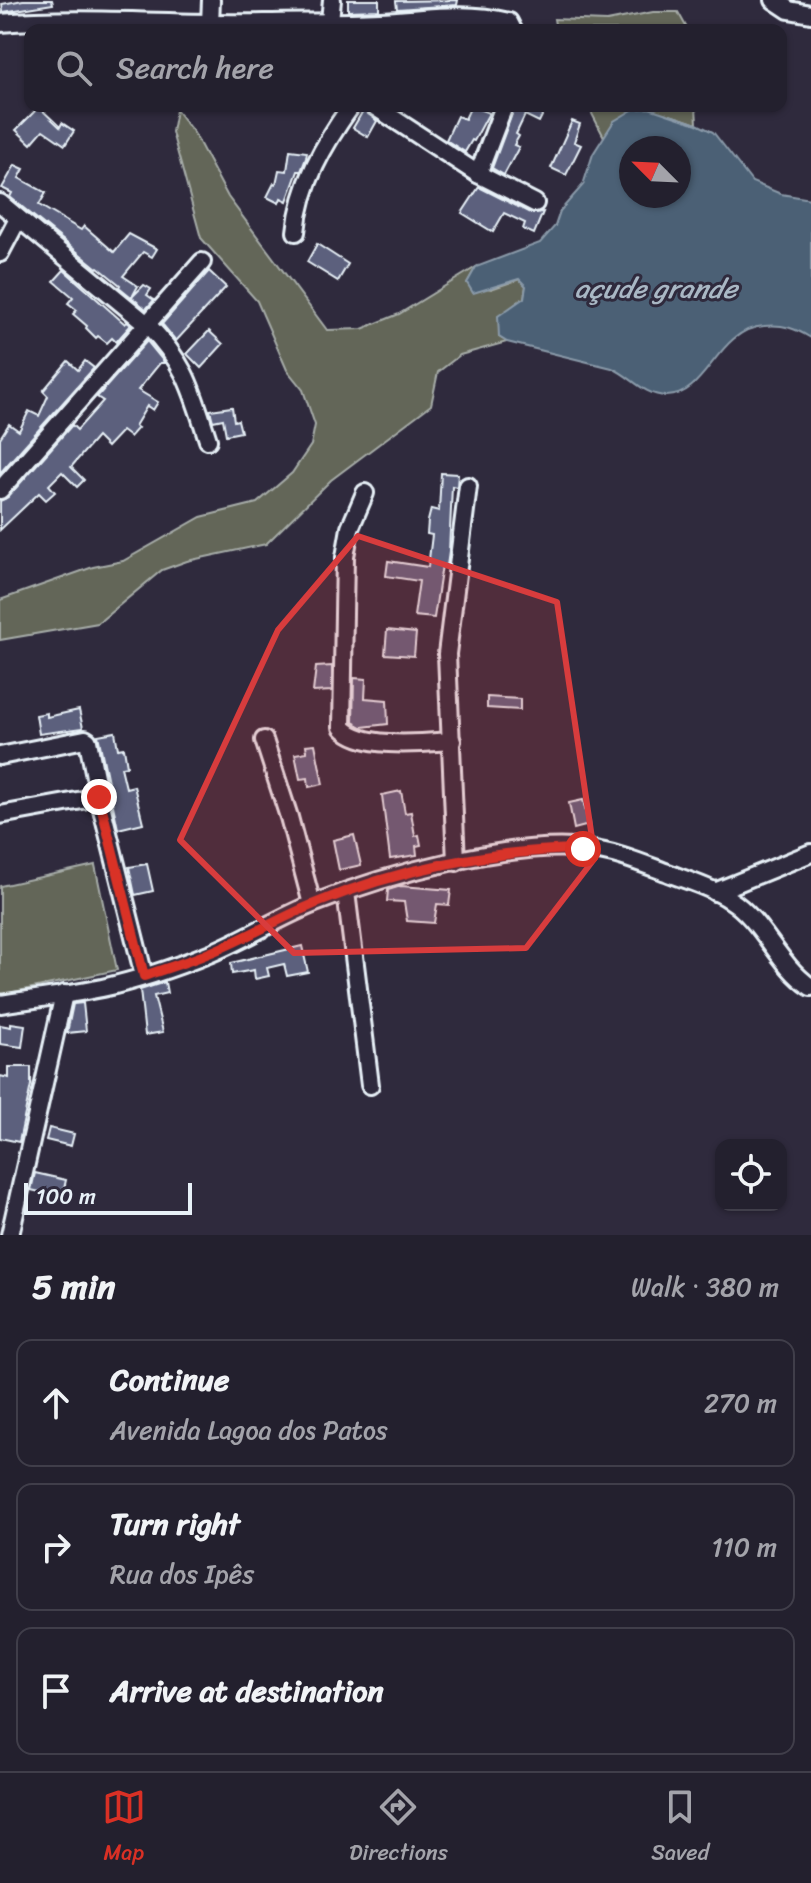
<!DOCTYPE html>
<html lang="en">
<head>
<meta charset="utf-8">
<style>
  body { margin:0; font-family:Sriracha,sans-serif; background:#2f2d3a; color:#f1f3f6 }
  .controls { position:absolute; right:24px; bottom:24px; display:grid; overflow:hidden; border-radius:16px; box-shadow:0 2px 6px #0004 }
  .controls button { width:72px; height:72px; display:grid; place-items:center; padding:0; border:0; border-bottom:2px solid #403e4a; background:#23202e; color:#f1f3f6; font:40px sans-serif }
  .compass { position:absolute; left:619px; top:136px; width:72px; height:72px; border-radius:50%; background:#23202e; box-shadow:0 2px 6px #0004; rotate:294deg }
  .scale { position:absolute; left:24px; bottom:20px; width:168px; box-sizing:border-box; padding-left:8px; border:4px solid #e8f1f8; border-top:0; font-size:22px; line-height:28px; white-space:nowrap; color:#e8f1f8; -webkit-text-stroke:6px #2f2a3d; paint-order:stroke }
  .stop { position:absolute; width:24px; height:24px; margin:-18px; border:6px solid #d93025; border-radius:50%; background:#fff }
  .stop.end { background:#d93025; border-color:#fff; box-shadow:0 2px 8px #0008 }
  .list { margin:0; padding:0; list-style:none }
  h2 { display:flex; justify-content:space-between; align-items:center; height:104px; margin:0; padding:0 32px; font-size:34px }
  h2 small { font-size:26px; font-weight:400; color:#a3a3aa }
  .list li { display:grid; grid-template-columns:52px 1fr auto; gap:24px; align-items:center; box-sizing:border-box; height:128px; margin:0 16px 16px; padding:0 16px; border:2px solid #403e4a; border-radius:16px }
  .list b { display:block; font-size:30px; white-space:nowrap }
  .list p { margin:0; font-size:26px; white-space:nowrap; color:#a3a3aa }
  .list em { font-size:26px; font-style:normal; color:#a3a3aa }
  .icon { flex:none; width:44px; height:44px; fill:none; stroke:currentColor; stroke-width:2; stroke-linecap:round; stroke-linejoin:round }
  .map { position:relative; flex:none; width:811px; height:1235px; overflow:hidden }
  .search { position:absolute; background:#23202e; box-shadow:0 2px 6px #0004; left:24px; right:24px; top:24px; height:88px; display:flex; align-items:center; gap:20px; box-sizing:border-box; padding:0 28px; border-radius:16px; color:#a3a3aa; font-size:30px }
  .sheet { height:536px; background:#23202e }
  nav { display:flex; justify-content:space-around; align-items:center; box-sizing:border-box; height:112px; border-top:2px solid #403e4a; background:#23202e; font-size:22px; color:#a3a3aa }
  nav a { display:grid; justify-items:center; gap:4px }
  nav .on { color:#d93025 }
  .map>svg:first-child { display:block }
  .green { fill:#646658; stroke:#a6aca8; stroke-width:2 }
  .water { fill:#4b6075; stroke:#8a9aa9; stroke-width:2; fill-rule:evenodd }
  .building { fill:#5b607d; stroke:#e8f1f8; stroke-width:2 }
  .lines { fill:none; stroke-linecap:round; stroke-linejoin:round }
  .minor-casing { stroke:#e8f1f8; stroke-width:22 }
  .minor { stroke:#2f2a3d; stroke-width:16 }
  .route { stroke:#d93025; stroke-width:10 }
  .marked { fill:#d83c3d; fill-opacity:0.2; stroke:#d83c3d; stroke-width:6; stroke-linejoin:round }
  .labels { text-anchor:middle; stroke-width:6; stroke-linejoin:round; paint-order:stroke }
  .water-label { font-size:28px; font-style:italic; fill:#a9b7c4; stroke:#2f2a3d }
</style>
</head>
<body>
<div class="map">
<svg width="811" height="1235" viewBox="0 0 811 1235">
  <rect width="100%" height="100%" fill="#2f2a3d"/>
  <filter id="ink" filterUnits="userSpaceOnUse"><feTurbulence type="fractalNoise" baseFrequency=".0125" numOctaves="2"/><feDisplacementMap in="SourceGraphic" scale="16" xChannelSelector="R" yChannelSelector="G"/><feConvolveMatrix kernelMatrix="1 2 1 2 8 2 1 2 1" color-interpolation-filters="sRGB"/></filter>
  <g filter="url(#ink)">
    <g class="green">
      <polygon points="653,12 678,12 688,30 556,30 554,19 607,21"/>
      <path d="M 588,106 L 696,106 L 697,124 C 659,111 630,97 604,137 Z"/>
      <path d="M 176,110 L 194,133 L 228,197 L 327,330 L 362,329 L 399,314 L 476,267 L 467,283 L 491,289 L 520,279 L 526,286 L 524,298 C 508,308 499,317 499,337 L 507,342 L 460,355 L 438,372 L 431,405 L 331,480 L 266,544 L 187,561 L 162,570 L 98,623 L 0,640 L 0,600 L 93,567 L 123,561 L 201,517 L 257,503 L 292,473 L 311,445 L 315,425 L 303,390 L 287,370 L 257,301 L 201,238 L 172,132 Z"/>
      <polygon points="95,865 117,970 0,995 0,886"/>
    </g>
    <path class="water" d="M 649,108 L 697,124 L 713,132 L 752,182 L 781,194 L 811,199 L 811,338 C 795,328 783,324 764,326 C 716,329 707,397 666,396 C 643,395 632,377 612,368 L 507,342 L 499,337 L 498,316 L 524,298 L 526,286 L 519,279 L 473,293 L 467,283 L 476,267 L 540,243 L 555,226 L 560,211 L 583,185 L 593,154 L 614,121 L 634,109 ZM 631,148 L 679,148 L 679,196 L 631,196 Z"/>
    <g class="building">
      <polygon points="23,0 52,0 53,4 3,12 2,4"/>
      <polygon points="348,0 379,0 379,10 348,11"/>
      <polygon points="458,0 457,5 397,9 396,1"/>
      <polygon points="471,106 489,113 474,141 472,140 465,152 446,140 457,116 465,119"/>
      <polygon points="515,106 547,106 539,122 525,115 516,134 519,136 514,145 519,147 504,175 492,168"/>
      <polygon points="39,107 60,127 62,123 74,131 65,145 43,130 31,144 16,130"/>
      <polygon points="364,109 377,121 368,137 353,128"/>
      <polygon points="572,121 580,124 574,142 581,145 566,175 551,168"/>
      <polygon points="290,150 307,152 306,158 301,171 298,171 287,201 281,198 279,203 267,197 274,183 276,184 279,170 287,171"/>
      <polygon points="15,165 24,169 19,178 46,193 39,205 81,230 84,226 114,252 129,234 157,249 152,257 143,252 123,276 138,286 132,297 144,285 151,289 147,295 154,300 146,309 119,287 120,285 98,267 97,268 10,197 12,193 2,188"/>
      <polygon points="479,187 530,213 543,212 534,234 523,229 525,223 504,213 493,232 462,213"/>
      <polygon points="317,244 348,264 338,281 307,262"/>
      <polygon points="64,270 125,324 127,322 131,325 116,342 112,338 107,343 98,336 96,338 86,328 87,326 73,314 77,310 68,303 73,297 54,281"/>
      <polygon points="209,271 226,287 176,341 162,324"/>
      <polygon points="209,331 223,344 201,368 187,354"/>
      <polygon points="147,341 165,363 160,363 138,390 158,402 153,410 147,406 135,426 138,428 130,437 122,431 107,447 97,437 71,467 84,480 77,487 62,472 49,485 55,492 46,500 39,493 0,530 0,501 8,497 72,425 77,430 103,401 97,397"/>
      <polygon points="68,361 78,370 85,361 94,368 0,473 0,438 9,424 19,431 29,411 39,416 48,396 43,391"/>
      <polygon points="232,407 234,421 238,420 241,432 226,435 223,419 213,421 210,410"/>
      <polygon points="441,473 458,474 457,487 452,486 449,552 447,566 442,565 434,618 414,616 419,581 386,576 388,561 428,567 432,535 427,534 428,521 431,509 439,511"/>
      <polygon points="387,630 416,633 414,656 385,654"/>
      <polygon points="332,666 332,691 313,692 316,667"/>
      <polygon points="354,678 366,679 365,698 387,700 388,724 362,727 353,722"/>
      <polygon points="487,697 520,699 520,710 487,708"/>
      <polygon points="79,710 83,728 39,734 36,715 47,713 47,717"/>
      <polygon points="115,732 118,749 124,748 127,766 121,767 126,788 134,786 143,823 118,829 98,735"/>
      <polygon points="315,744 323,784 309,787 308,778 300,779 295,754 307,752 306,745"/>
      <polygon points="401,791 405,813 411,812 415,836 419,835 421,845 416,846 417,855 390,859 382,795"/>
      <polygon points="583,800 589,825 574,829 569,803"/>
      <polygon points="354,835 361,865 339,870 333,840"/>
      <polygon points="147,864 153,891 135,895 129,867"/>
      <polygon points="401,886 451,890 449,905 437,904 434,923 407,921 404,902 387,901 388,890"/>
      <polygon points="302,946 308,972 287,976 284,964 267,968 269,976 255,979 254,970 232,974 231,963"/>
      <polygon points="165,982 167,993 154,996 163,1032 145,1035 140,990"/>
      <polygon points="83,1003 86,1031 67,1033 73,1004"/>
      <polygon points="11,1023 25,1025 22,1047 0,1044 0,1025 11,1027"/>
      <polygon points="9,1067 31,1067 31,1085 19,1142 0,1138 0,1076 9,1078"/>
      <polygon points="49,1128 74,1134 71,1146 46,1140"/>
      <polygon points="35,1173 66,1180 62,1197 31,1190"/>
    </g>
    <g class="lines">
      <g class="minor-casing">
        <g id="minor">
          <polyline points="774,0 789,10 811,14"/>
          <polyline points="330,21 332,0"/>
          <path d="M 0,23 C 88,16 176,25 264,23 C 303,22 342,23 380,21 C 426,19 463,11 509,22 L 513,30"/>
          <polyline points="210,23 211,0"/>
          <polyline points="374,106 478,174 535,203"/>
          <polyline points="478,174 504,106"/>
          <path d="M 0,203 L 148,325 C 187,366 191,388 208,440"/>
          <path d="M 296,232 C 300,185 324,144 351,106"/>
          <polyline points="0,253 18,219"/>
          <polyline points="0,490 202,262"/>
          <path d="M 365,493 L 350,528 L 345,557 L 342,727 C 362,750 424,743 452,741"/>
          <polyline points="264,740 289,817 312,904"/>
          <polyline points="0,756 85,739 88,741 99,797 144,976"/>
          <polyline points="0,815 99,797"/>
          <polyline points="456,862 447,654 468,486"/>
          <polyline points="346,892 370,1085"/>
          <polyline points="715,892 811,853"/>
          <path d="M 0,1004 C 34,999 68,995 102,988 C 139,980 176,967 211,953 C 247,938 280,917 315,903 C 385,875 512,840 587,849 C 615,852 641,863 668,873 C 688,881 711,887 729,899 C 764,921 777,964 811,987"/>
          <polyline points="10,1235 64,994"/>
        </g>
      </g>
      <use href="#minor" class="minor"/>
    </g>
  </g>
  <g class="lines" filter="url(#ink)">
    <path class="route" d="M 99,797 L 144,976 C 167,968 191,961 214,951 C 248,937 280,918 314,904 C 398,869 492,850 583,849"/>
  </g>
  <path class="marked" d="M 358,536 L 557,602 L 595,858 L 526,948 L 294,953 L 180,840 L 278,630 Z"/>
  <g class="labels">
    <g class="water-label">
      <text x="656" y="298">açude grande</text>
    </g>
  </g>
</svg>
<div class="controls">
<button><svg class="icon" aria-label="locate" viewBox="0 0 24 24"><circle cx="12" cy="12" r="6"/><path d="M12 2v4M12 18v4M2 12h4M18 12h4"/></svg></button>
</div>
<svg class="compass" viewBox="-18 -18 36 36"><path d="M0-13l5 13h-10z" fill="#e53935"/><path d="M0 13l5-13h-10z" fill="#a3a3aa"/></svg>
<div class="scale">100 m</div>
<div class="stop" style="left:583px;top:849px"></div>
<div class="stop end" style="left:99px;top:797px"></div>
<div class="search"><svg class="icon" aria-label="search" viewBox="0 0 24 24"><circle cx="10" cy="10" r="6"/><path d="M15 15l6 6"/></svg>Search here</div>
</div>
<section class="sheet">
<h2>5 min<small>Walk · 380 m</small></h2>
<ul class="list">
<li><svg class="icon" aria-label="ahead" viewBox="0 0 24 24"><path d="M12 20V5M6 11l6-6 6 6"/></svg><div><b>Continue</b><p>Avenida Lagoa dos Patos</p></div><em>270 m</em></li>
<li><svg class="icon" aria-label="right" viewBox="0 0 24 24"><path d="M7 20v-9h11M14 6l5 5-5 5"/></svg><div><b>Turn right</b><p>Rua dos Ipês</p></div><em>110 m</em></li>
<li><svg class="icon" aria-label="arrive" viewBox="0 0 24 24"><path d="M6 21V4h12l-3 4 3 4H6"/></svg><div><b>Arrive at destination</b></div></li>
</ul>
</section>
<nav>
<a class="on"><svg class="icon" aria-label="map" viewBox="0 0 24 24"><path d="M3 6l6-2 6 2 6-2v14l-6 2-6-2-6 2zM9 4v14M15 6v14"/></svg>Map</a>
<a><svg class="icon" aria-label="directions" viewBox="0 0 24 24"><path d="M12 3l9 9-9 9-9-9zM9 14v-3h6M13 9l2 2-2 2"/></svg>Directions</a>
<a><svg class="icon" aria-label="saved" viewBox="0 0 24 24"><path d="M7 4h10v16l-5-4-5 4z"/></svg>Saved</a>
</nav>
</body>
</html>
